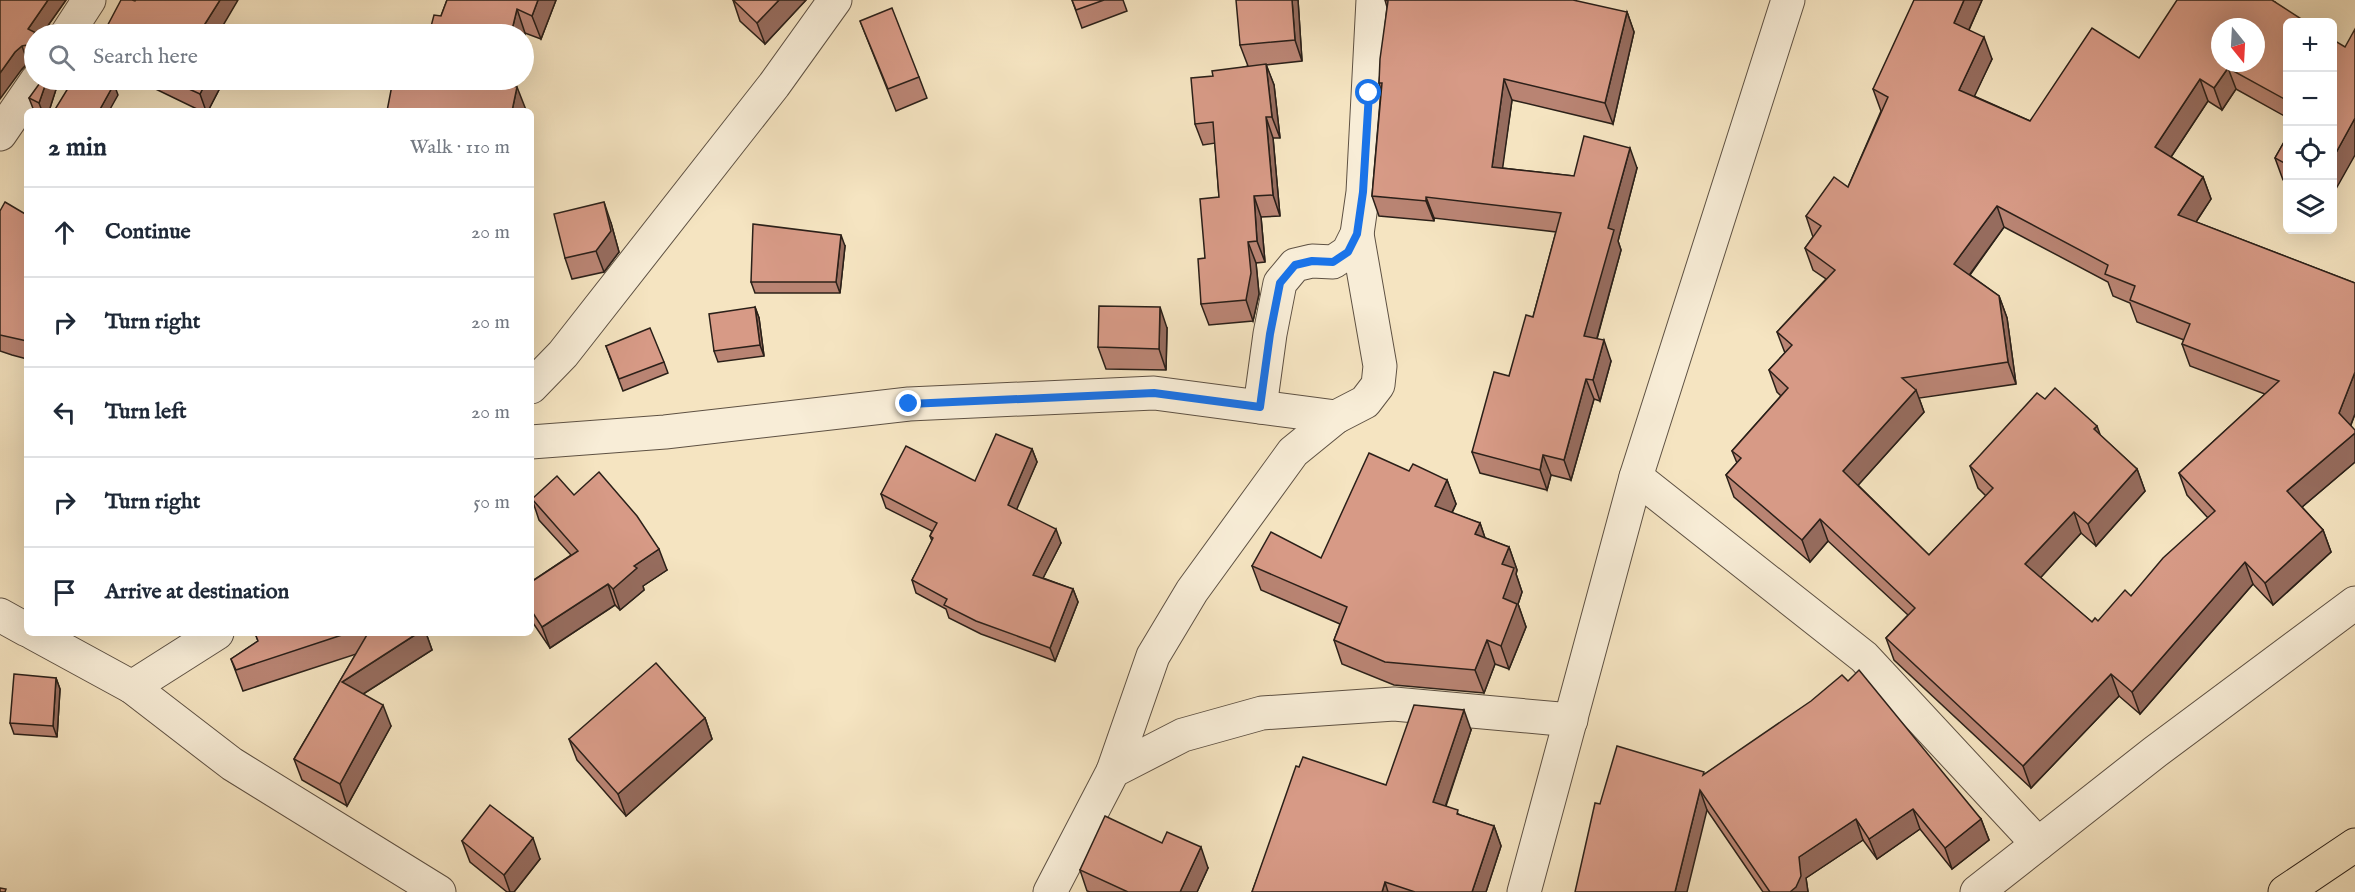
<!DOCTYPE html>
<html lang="en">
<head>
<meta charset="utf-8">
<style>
  body { margin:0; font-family:"IM FELL English",serif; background:#f6f6f7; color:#1f2937 }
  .controls { position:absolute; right:18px; top:18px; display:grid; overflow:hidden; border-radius:9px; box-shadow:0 6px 24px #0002 }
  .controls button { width:54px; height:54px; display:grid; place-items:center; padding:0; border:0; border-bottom:2px solid #e0e1e3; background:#fff; color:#1f2937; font:30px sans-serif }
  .compass { position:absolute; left:2211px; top:18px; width:54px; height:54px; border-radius:50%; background:#fff; box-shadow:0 6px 24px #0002; rotate:162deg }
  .stop { position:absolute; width:18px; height:18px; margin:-14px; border:4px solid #1a73e8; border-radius:50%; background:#fff }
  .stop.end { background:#1a73e8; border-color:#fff; box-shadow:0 2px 6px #0008 }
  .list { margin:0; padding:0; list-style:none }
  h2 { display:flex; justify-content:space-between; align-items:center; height:78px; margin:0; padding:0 24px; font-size:26px }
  h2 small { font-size:20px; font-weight:400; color:#747a83 }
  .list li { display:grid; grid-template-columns:39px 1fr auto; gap:18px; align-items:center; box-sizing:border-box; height:90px; padding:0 24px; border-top:2px solid #e0e1e3 }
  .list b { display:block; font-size:22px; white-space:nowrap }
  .list em { font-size:20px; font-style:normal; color:#747a83 }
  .icon { flex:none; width:33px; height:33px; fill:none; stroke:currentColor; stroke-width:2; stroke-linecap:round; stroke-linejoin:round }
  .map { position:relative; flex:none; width:2355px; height:892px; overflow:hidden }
  .search { position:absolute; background:#fff; box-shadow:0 6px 24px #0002; left:24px; top:24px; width:510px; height:66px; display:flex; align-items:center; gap:15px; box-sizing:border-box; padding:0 21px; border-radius:33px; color:#747a83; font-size:22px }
  .panel { position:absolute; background:#fff; box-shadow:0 6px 24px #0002; left:24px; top:108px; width:510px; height:528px; border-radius:9px }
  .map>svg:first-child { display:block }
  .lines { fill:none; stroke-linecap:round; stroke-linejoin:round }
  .minor-casing { stroke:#5e5143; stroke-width:35 }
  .highway-casing { stroke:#2b2019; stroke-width:35 }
  .minor { stroke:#f8edd7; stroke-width:33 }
  .highway { stroke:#f5e4c1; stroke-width:33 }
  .wall { fill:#b98473; stroke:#2b2019; stroke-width:1.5; fill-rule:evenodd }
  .shaded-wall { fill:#966c5e; stroke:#2b2019; stroke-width:1.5 }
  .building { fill:#d79a86; stroke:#2b2019; stroke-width:1.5; fill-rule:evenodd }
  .route { stroke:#1a73e8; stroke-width:8 }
</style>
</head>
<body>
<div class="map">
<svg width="2355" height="892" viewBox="0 0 2355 892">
  <rect width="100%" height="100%" fill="#f5e4c1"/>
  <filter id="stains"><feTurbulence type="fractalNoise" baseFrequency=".00333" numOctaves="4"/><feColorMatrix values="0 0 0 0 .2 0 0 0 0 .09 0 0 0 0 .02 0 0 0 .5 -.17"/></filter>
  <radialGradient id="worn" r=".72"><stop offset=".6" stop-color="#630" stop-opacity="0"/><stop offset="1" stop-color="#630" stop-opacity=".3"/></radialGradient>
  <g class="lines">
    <g class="minor-casing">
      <g id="minor">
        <polyline points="67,34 89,0"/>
        <polyline points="0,134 37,80"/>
        <polyline points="531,387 563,354 774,85 835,0"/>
        <polyline points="1260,407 1270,334 1280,283 1295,265 1312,261 1333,262 1348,252 1357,234 1363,192 1373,0"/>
        <polyline points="531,442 665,432 909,404 1154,393 1336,417"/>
        <polyline points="1636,477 1864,657 2038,844"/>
        <polyline points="0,615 27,630"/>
        <polyline points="33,633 132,687 232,764 439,892"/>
        <polyline points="132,687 217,633"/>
        <polyline points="1113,771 1153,656 1192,591 1293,452 1336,417 1365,402 1378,385 1380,366 1357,234"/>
        <polyline points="1050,892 1113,771 1183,735 1262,713 1394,704 1571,720"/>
        <polyline points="1524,892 1636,477 1788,0"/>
        <polyline points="1977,892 2155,752 2355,603"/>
      </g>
    </g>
    <g class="highway-casing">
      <polyline id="highway" points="2285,892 2355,845"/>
    </g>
    <use href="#minor" class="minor"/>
    <use href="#highway" class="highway"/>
  </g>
  <g class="wall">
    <polygon points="0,0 66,0 42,34 34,34 34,62 28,63 22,69"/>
    <polygon points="447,0 556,0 541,39 525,33 524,42 524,34 441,16"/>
    <polygon points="733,0 806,0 765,44 740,21"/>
    <polygon points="1072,0 1123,0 1127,11 1082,28"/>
    <polygon points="1298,0 1302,61 1266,65 1274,85 1280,138 1273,138 1280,216 1261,217 1265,262 1256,263 1259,294 1253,321 1209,325 1201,304 1205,258 1219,197 1215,143 1203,145 1195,124 1213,76 1248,66 1240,45"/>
    <polygon points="1385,0 1627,12 1634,32 1613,124 1512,100 1502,168 1574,176 1637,168 1618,241 1621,250 1597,339 1611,361 1600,401 1594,399 1571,480 1551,475 1547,490 1480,473 1472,452 1509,376 1533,317 1556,232 1434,218 1434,221 1379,216 1372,196 1381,90 1379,83 1387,7"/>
    <path d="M 1982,0 L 1969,30 L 1992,59 L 1974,96 L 2030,121 L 2139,58 L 2275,2 L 2288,22 L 2288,118 L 2236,89 L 2222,110 L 2208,101 L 2171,157 L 2203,177 L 2211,199 L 2196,222 L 2355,283 L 2355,414 L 2351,425 L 2355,462 L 2302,507 L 2323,530 L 2331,552 L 2273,605 L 2253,584 L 2140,714 L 2119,696 L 2031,788 L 1894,660 L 1886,638 L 1908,615 L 1828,541 L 1810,562 L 1734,497 L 1726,475 L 1737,463 L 1732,451 L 1781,396 L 1777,392 L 1769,370 L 1785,353 L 1777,332 L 1826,279 L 1813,270 L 1805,248 L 1813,237 L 1806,216 L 1848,187 L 1881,111 L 1873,89 ZM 2004,227 L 2108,282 L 2113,296 L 2130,303 L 2137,322 L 2184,340 L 2182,344 L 2190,366 L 2265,394 L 2179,473 L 2187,495 L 2208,518 L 2131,596 L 2098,621 L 2092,622 L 2040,578 L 2081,533 L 2096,546 L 2145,491 L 2137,469 L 2100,435 L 2045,399 L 1970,466 L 1978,488 L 1986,496 L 1929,555 L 1858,485 L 1924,412 L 1919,398 L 2016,384 L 2007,318 L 1999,296 L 1970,275 Z"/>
    <polygon points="860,21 919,77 927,98 896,111"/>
    <polygon points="59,80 49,111 34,111 29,98"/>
    <polygon points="137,80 224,80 208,111 201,111"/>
    <polygon points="2288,135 2288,182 2283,180 2275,158"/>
    <polygon points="0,211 27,215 27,359 12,355 0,351"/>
    <polygon points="611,223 619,252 604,272 572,279 565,258"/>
    <polygon points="845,246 840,293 755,293 751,282"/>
    <polygon points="755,307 759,318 764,356 718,362 714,351"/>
    <polygon points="1167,328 1166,370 1106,369 1098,347"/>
    <polygon points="606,346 664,362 668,373 623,391"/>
    <polygon points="1032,449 1037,462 1016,509 1061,543 1043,578 1073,589 1078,602 1055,661 981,634 949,618 946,609 916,593 912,580 932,541 930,536 932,531 886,508 881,494 975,481"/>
    <polygon points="1409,471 1447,480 1456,504 1452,513 1480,523 1485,538 1509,547 1517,570 1516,574 1522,592 1518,604 1526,627 1509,669 1495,664 1484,693 1394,685 1342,664 1334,640 1340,624 1261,590 1252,566 1321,558"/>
    <polygon points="574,495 667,570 643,586 644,590 620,610 615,605 550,648 531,620 531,582 571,555 539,520 532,499"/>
    <polygon points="255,633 426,633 432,650 363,694 391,726 347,806 302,780 294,759 356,654 243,691 231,659 258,641"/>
    <polygon points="56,678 60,689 57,737 14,734 10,723"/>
    <polygon points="1848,681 1981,819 1989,840 1952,869 1920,829 1877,859 1863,840 1806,878 1808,892 1763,892 1707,810 1600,804 1705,774"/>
    <polygon points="705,718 712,739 626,816 577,760 569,739"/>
    <polygon points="1471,730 1446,806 1460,815 1494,826 1501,846 1486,892 1252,892 1299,767 1386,785"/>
    <polygon points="462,841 540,859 514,892 507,892 470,862"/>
    <polygon points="1208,868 1197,892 1090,892 1087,891 1080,870"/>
  </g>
  <g class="shaded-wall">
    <polygon points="48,0 66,0 42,34 34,34 34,46 28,29"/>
    <polygon points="220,0 238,0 218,34 203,27"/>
    <polygon points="538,0 556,0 541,39 532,16"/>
    <polygon points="779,0 806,0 765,44 757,23"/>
    <polygon points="1292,0 1298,0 1302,61 1295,40"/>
    <polygon points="1964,0 1982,0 1962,45 1954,23"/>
    <polygon points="517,9 525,33 524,42 524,34 511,34"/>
    <polygon points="1627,12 1634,32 1613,124 1605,103"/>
    <polygon points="1984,37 1992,59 1967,112 1959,90"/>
    <polygon points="22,46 28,63 22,69 0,99 0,73 15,52"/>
    <polygon points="1266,64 1274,85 1280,138 1272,117"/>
    <polygon points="2228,68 2236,89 2222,110 2214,88"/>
    <polygon points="1504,79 1512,100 1500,187 1492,167"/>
    <polygon points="2200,79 2208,101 2163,169 2155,147"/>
    <polygon points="47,80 59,80 49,111 42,111 39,103"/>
    <polygon points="207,80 224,80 208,111 206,111 200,94"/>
    <polygon points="502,80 515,80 509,107 501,83"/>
    <polygon points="114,84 118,95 109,111 99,111"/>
    <polygon points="517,87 526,110 526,111 512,111"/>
    <polygon points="1266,117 1273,138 1280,216 1273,195"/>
    <polygon points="2355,118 2355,155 2332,196 2332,160"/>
    <polygon points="1630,148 1637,168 1618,241 1621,250 1592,356 1584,336 1608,228"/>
    <polygon points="2203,177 2211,199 2186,237 2178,215"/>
    <polygon points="1254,196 1261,217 1265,262 1257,241"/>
    <polygon points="1426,197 1434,218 1434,221 1426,201"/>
    <polygon points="604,202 611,223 619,252 604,272 596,251"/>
    <polygon points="1997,206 2004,227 1962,285 1954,264"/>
    <polygon points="841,235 845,246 840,293 836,282"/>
    <polygon points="1248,242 1256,263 1259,294 1253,321 1246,300"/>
    <polygon points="1999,296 2007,318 2016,384 2008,362"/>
    <polygon points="755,307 759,318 764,356 760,345"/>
    <polygon points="1160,307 1167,328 1166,370 1159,349"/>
    <polygon points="1604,340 1611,361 1600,401 1593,380"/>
    <polygon points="2355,372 2355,414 2347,434 2339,413"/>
    <polygon points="1586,379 1594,399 1571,480 1564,460"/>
    <polygon points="1916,390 1924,412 1851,493 1843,471"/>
    <polygon points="2097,426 2105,448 2094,429"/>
    <polygon points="2355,433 2355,462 2295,513 2287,491"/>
    <polygon points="1032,449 1037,462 1013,518 1008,505"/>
    <polygon points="1543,455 1551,475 1547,490 1540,470"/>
    <polygon points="2137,469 2145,491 2096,546 2088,524"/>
    <polygon points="1447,480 1456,504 1443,530 1435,506"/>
    <polygon points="2074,512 2081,533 2033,586 2025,564"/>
    <polygon points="1820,519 1828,541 1810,562 1802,540"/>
    <polygon points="1480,523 1488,547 1475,534"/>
    <polygon points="1056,529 1061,543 1038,588 1033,575"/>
    <polygon points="2323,530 2331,552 2273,605 2265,583"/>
    <polygon points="1509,547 1517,570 1516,574 1522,592 1518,604 1526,627 1509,669 1501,646 1503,598 1502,564"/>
    <polygon points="659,549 667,570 643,586 644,590 620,610 613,589 634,566"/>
    <polygon points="2245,562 2253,584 2140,714 2132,692"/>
    <polygon points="608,584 615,605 550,648 542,627"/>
    <polygon points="1073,589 1078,602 1055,661 1050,648"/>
    <polygon points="418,633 426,633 432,650 349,703 342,682"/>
    <polygon points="1487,640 1495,664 1484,693 1475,670"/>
    <polygon points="2111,674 2119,696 2031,788 2023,766"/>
    <polygon points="56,678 60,689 57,737 53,726"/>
    <polygon points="383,705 391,726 347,806 340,784"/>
    <polygon points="1464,710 1471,730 1440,822 1433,802"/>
    <polygon points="705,718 712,739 626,816 618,794"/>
    <polygon points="1700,790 1707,810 1687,892 1675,892"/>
    <polygon points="1913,809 1920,829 1877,859 1869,839"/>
    <polygon points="1856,819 1863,840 1806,878 1808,892 1790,892 1799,857"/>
    <polygon points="1981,819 1989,840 1952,869 1945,848"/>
    <polygon points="1494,826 1501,846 1486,892 1472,892"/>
    <polygon points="533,838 540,859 514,892 510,892 504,875"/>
    <polygon points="1201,847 1208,868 1197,892 1180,892"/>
    <polygon points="1385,882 1388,892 1382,892"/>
  </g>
  <g class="building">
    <polygon points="0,0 48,0 28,29 38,34 34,34 34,45 32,44 22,46 15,52 0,73"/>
    <polygon points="121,0 132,0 135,1 136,0 220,0 203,27 218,34 103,34"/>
    <polygon points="447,0 538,0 532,16 517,9 511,34 429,34 434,15 441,16"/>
    <polygon points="733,0 779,0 757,23"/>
    <polygon points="1072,0 1104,0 1076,10"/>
    <polygon points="1236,0 1292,0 1295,40 1240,45"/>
    <polygon points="1385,0 1573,0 1627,12 1605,103 1504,79 1492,167 1574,176 1584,136 1630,148 1608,228 1614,230 1584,336 1604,340 1593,380 1586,379 1564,460 1543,455 1540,470 1472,452 1494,372 1509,376 1526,315 1533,317 1561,213 1426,197 1426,201 1372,196 1382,83 1379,83 1380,59 1388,1"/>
    <path d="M 1914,0 L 1964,0 L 1954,23 L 1984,37 L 1959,90 L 2030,121 L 2092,28 L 2139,58 L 2177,0 L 2272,0 L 2306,22 L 2288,22 L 2288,101 L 2228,68 L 2214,88 L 2200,79 L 2155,147 L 2203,177 L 2178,215 L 2355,283 L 2355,372 L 2339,413 L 2355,430 L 2355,433 L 2287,491 L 2323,530 L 2265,583 L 2245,562 L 2132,692 L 2111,674 L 2023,766 L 1886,638 L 1915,608 L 1820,519 L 1802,540 L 1726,475 L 1741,458 L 1732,451 L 1788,388 L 1769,370 L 1792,345 L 1777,332 L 1835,270 L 1805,248 L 1821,226 L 1806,216 L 1834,177 L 1848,187 L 1888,97 L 1873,89 ZM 2220,27 L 2256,27 L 2256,63 L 2220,63 ZM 1997,206 L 2108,265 L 2105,274 L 2135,286 L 2130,300 L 2190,324 L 2182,344 L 2279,381 L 2179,473 L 2215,511 L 2163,558 L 2131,596 L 2125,590 L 2098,621 L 2095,618 L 2092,622 L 2025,564 L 2074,512 L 2088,524 L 2137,469 L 2094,429 L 2097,426 L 2055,388 L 2045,399 L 2037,393 L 1971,465 L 1970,466 L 1993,488 L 1929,555 L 1843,471 L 1916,390 L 1902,378 L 2008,362 L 1999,296 L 1954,264 Z"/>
    <polygon points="892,8 919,77 888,89 860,21"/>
    <polygon points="2355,29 2355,118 2332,160 2332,39 2345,47"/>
    <polygon points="1266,64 1272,117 1266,117 1273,195 1254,196 1257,241 1248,242 1251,273 1246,300 1201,304 1198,259 1205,258 1200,199 1219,197 1213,122 1195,124 1191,78 1213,76 1212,71"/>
    <polygon points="42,80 47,80 39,103 29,98"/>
    <polygon points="73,80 107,80 114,84 99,111 54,111"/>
    <polygon points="169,80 207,80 200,94"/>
    <polygon points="393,80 502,80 501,83 517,87 512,111 387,111"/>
    <polygon points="2288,135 2288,165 2275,158"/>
    <polygon points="5,202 27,215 27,341 0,335 0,211"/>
    <polygon points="604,202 611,231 596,251 565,258 554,214"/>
    <polygon points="753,224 841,235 836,282 751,282"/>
    <polygon points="1099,306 1160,307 1159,349 1098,347"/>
    <polygon points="755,307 760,345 714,351 709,314"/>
    <polygon points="650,328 664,362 619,379 606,346"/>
    <polygon points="996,434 1032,449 1008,505 1056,529 1033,575 1073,589 1050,648 976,621 944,605 947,599 912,580 933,538 930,536 937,523 881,494 906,446 975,481"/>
    <polygon points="1369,453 1409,471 1413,464 1447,480 1435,506 1480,523 1475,534 1509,547 1502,564 1514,568 1503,598 1517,604 1501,646 1487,640 1475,670 1385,662 1334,640 1347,607 1252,566 1271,532 1321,558"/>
    <polygon points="599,472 637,516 659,549 634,566 637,568 613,589 608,584 542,627 531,610 531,582 578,551 532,499 557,476 574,495"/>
    <polygon points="255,633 348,633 236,670 231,659 258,641"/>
    <polygon points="368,633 418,633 342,682 383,705 340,784 294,759"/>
    <polygon points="656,663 705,718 618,794 569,739"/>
    <polygon points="1859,670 1981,819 1945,848 1913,809 1869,839 1856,819 1799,857 1801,876 1796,887 1790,892 1770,892 1700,790 1675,892 1575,892 1595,803 1600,804 1617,746 1704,772 1703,775 1811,701 1842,675 1848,681"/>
    <polygon points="14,674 56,678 53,726 10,723"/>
    <polygon points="1414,705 1464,710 1433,802 1458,810 1457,814 1494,826 1472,892 1415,892 1385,882 1382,892 1252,892 1296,766 1299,767 1303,757 1386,785"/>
    <polygon points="490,805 533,838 504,875 462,841"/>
    <polygon points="1105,816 1162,843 1167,832 1201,847 1180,892 1128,892 1080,870"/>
    <polygon points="0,888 6,889 5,892 0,892"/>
  </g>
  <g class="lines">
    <polyline class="route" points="909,404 1154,393 1260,407 1270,334 1280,283 1295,265 1312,261 1333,262 1348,252 1357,234 1363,192 1369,93"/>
  </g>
  <rect width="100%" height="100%" filter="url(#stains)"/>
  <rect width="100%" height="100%" fill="url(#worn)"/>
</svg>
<div class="controls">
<button>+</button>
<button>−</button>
<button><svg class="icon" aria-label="locate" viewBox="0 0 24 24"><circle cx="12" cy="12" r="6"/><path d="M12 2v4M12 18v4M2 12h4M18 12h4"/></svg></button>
<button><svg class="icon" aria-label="layers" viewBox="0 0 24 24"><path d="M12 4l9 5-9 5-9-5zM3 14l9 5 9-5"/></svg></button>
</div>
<svg class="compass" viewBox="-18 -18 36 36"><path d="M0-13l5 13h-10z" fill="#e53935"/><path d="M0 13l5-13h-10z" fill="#747a83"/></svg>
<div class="stop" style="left:1369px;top:93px"></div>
<div class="stop end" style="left:909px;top:404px"></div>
<div class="search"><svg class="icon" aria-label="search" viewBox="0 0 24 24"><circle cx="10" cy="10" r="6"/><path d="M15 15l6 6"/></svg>Search here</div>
<section class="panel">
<h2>2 min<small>Walk · 110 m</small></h2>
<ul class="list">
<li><svg class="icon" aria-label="ahead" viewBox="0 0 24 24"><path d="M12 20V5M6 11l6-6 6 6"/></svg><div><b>Continue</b></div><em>20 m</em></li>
<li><svg class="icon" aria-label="right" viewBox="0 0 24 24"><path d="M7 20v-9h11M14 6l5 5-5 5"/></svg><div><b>Turn right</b></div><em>20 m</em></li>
<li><svg class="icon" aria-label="left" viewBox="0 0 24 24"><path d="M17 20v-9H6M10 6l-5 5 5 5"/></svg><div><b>Turn left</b></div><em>20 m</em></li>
<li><svg class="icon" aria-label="right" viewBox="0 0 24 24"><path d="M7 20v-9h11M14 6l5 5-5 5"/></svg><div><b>Turn right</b></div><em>50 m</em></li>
<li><svg class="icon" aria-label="arrive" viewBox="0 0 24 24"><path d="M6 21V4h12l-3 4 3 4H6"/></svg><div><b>Arrive at destination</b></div></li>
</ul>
</section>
</div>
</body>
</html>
